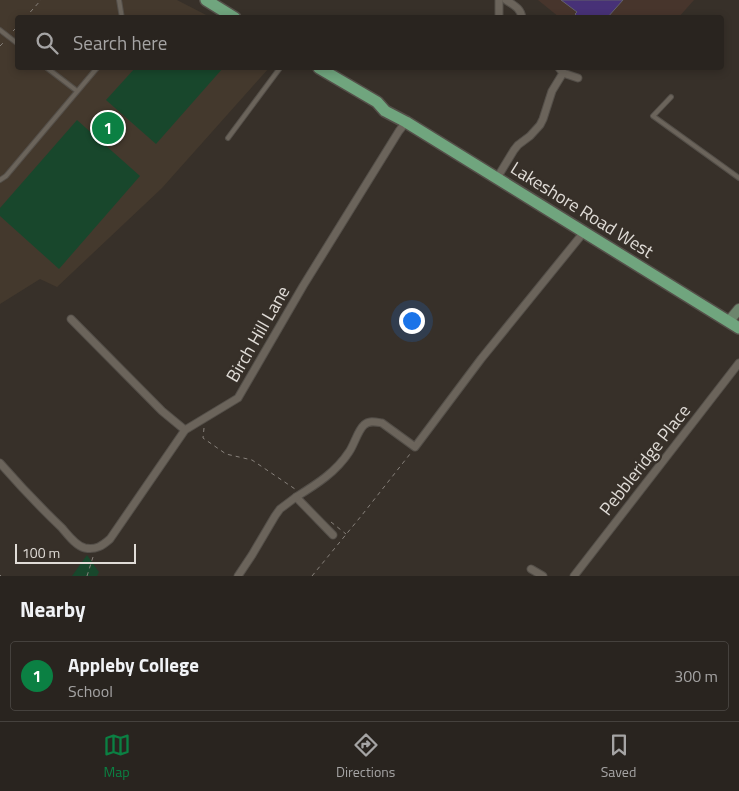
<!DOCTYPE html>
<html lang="en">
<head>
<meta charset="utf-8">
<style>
  body { margin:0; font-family:"Titillium Web",sans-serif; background:#35302c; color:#f1f3f6 }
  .scale { position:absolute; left:15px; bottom:12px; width:121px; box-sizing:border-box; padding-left:5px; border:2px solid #e0dcd7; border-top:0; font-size:14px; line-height:18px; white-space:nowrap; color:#e0dcd7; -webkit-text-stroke:4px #373029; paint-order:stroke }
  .you { position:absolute; left:411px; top:320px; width:18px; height:18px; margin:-12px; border:4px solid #fff; border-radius:50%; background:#1a73e8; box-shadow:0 0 0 8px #1a73e833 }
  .badge { display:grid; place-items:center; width:32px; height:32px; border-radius:50%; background:#0b8043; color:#fff; font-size:16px; font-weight:700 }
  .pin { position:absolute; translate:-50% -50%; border:2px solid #fff; box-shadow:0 1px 5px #0006 }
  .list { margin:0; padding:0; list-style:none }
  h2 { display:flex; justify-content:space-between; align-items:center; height:65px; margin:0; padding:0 20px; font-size:21px }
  h2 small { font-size:16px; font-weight:400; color:#a5a4a4 }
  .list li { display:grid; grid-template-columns:32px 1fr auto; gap:15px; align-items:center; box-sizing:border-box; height:70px; margin:0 10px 10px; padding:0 10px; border:1px solid #45413d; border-radius:5px }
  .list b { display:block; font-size:19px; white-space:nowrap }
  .list p { margin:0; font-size:16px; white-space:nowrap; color:#a5a4a4 }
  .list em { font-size:16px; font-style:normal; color:#a5a4a4 }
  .icon { flex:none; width:28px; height:28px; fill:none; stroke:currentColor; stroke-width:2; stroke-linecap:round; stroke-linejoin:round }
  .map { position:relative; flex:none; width:739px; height:576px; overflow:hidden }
  .search { position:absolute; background:#29241f; box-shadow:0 2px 8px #0003; left:15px; right:15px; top:15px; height:55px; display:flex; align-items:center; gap:12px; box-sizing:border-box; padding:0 18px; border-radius:5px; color:#a5a4a4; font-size:19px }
  .sheet { height:145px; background:#29241f }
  nav { display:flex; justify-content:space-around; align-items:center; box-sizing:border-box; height:70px; border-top:1px solid #45413d; background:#29241f; font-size:14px; color:#a5a4a4 }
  nav a { display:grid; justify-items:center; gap:2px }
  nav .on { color:#0b8043 }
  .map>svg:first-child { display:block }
  .commercial { fill:#47352c }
  .built { fill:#44392d }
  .green { fill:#18472c }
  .building { fill:#473177; stroke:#63616b }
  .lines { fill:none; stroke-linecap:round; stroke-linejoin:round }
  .lane-casing { stroke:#544f49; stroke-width:6 }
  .street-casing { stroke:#544f49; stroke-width:9 }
  .secondary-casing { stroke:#544f49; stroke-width:12 }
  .primary-casing { stroke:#544f49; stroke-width:14 }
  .path { stroke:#87817b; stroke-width:1; stroke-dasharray:4 4; stroke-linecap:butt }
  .lane { stroke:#6b645b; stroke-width:4 }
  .street { stroke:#6b645b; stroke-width:7 }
  .secondary { stroke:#6d856d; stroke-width:10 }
  .primary { stroke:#70a57e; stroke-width:11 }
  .labels { text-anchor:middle; stroke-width:4.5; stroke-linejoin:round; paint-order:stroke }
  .street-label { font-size:18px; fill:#e0dcd7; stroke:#373029 }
</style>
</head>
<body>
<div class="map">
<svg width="739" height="576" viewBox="0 0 739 576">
  <rect width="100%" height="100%" fill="#373029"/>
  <polygon class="commercial" points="538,0 694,0 678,18 559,17"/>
  <polygon class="built" points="0,0 177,0 210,17 18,18 18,68 269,68 162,188 57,287 40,279 0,304"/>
  <g class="green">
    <polygon points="135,68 223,68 156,144 106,100"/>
    <polygon points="77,120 140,176 59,269 0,216 0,208"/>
    <polygon points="87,555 99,572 97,576 72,576"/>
  </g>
  <polygon class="building" points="561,0 623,0 607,18 579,18 575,14 577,12"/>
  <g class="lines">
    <g class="lane-casing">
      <g id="lane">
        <polyline points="119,0 122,18"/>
        <polyline points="0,30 18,44"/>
        <polyline points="47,68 77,91"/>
        <polyline points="671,97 653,116 739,178"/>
        <polyline points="228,138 280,68"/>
        <polyline points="0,180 6,176 97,68"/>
      </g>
    </g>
    <g class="street-casing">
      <g id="street">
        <path d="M 506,0 C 513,5 521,8 522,18"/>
        <polyline points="499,18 499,0"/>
        <polyline points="559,68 563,73 578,78"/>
        <polyline points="497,178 514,150 518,145 530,136 540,125 543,119 552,91 563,73"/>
        <polyline points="71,319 162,411 185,430"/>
        <path d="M 0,463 C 20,486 40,507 62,528 C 68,535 76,546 85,548 C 96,550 102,546 110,539 L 185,430 L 238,398 L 303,286 L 399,131 L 406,122"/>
        <path d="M 333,535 L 296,497 C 317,484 336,472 349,452 C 354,445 358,430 364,425 C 369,420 376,422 382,423 L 415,447 L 481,359 L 584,232"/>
        <polyline points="531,569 543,576"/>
        <polyline points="238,576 252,555 275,516 280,509 296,497"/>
        <polyline points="574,576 739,363"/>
      </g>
    </g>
    <g class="secondary-casing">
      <polyline id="secondary" points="729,321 739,309"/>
    </g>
    <g class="primary-casing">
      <g id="primary">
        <polyline points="206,0 235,18"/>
        <polyline points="319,68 377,102 385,111 406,122 739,328"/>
      </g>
    </g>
    <g class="path">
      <polyline points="25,18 41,0"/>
      <polyline points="13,31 18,26"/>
      <polyline points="0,46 4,42"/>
      <polyline points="204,428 203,438 226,454 252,460 295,489"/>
      <polyline points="331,522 346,534"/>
      <polyline points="0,575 1,576"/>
      <polyline points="87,576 93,557"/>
      <polyline points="312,576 362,515 410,454"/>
    </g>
    <use href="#lane" class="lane"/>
    <use href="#street" class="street"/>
    <use href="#secondary" class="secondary"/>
    <use href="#primary" class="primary"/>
  </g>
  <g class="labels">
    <g class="street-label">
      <text transform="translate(582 210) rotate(32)" y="6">Lakeshore Road West</text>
      <text transform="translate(258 334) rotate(-60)" y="6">Birch Hill Lane</text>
      <text transform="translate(645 460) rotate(-52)" y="6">Pebbleridge Place</text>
    </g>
  </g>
</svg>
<div class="scale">100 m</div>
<div class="you"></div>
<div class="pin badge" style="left:108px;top:128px">1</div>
<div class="search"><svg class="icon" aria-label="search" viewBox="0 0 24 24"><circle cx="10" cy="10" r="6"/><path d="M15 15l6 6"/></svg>Search here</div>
</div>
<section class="sheet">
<h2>Nearby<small></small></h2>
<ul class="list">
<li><span class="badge">1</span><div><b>Appleby College</b><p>School</p></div><em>300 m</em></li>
</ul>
</section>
<nav>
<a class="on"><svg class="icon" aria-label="map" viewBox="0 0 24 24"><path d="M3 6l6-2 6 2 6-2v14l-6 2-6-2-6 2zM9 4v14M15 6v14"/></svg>Map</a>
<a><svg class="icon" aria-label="directions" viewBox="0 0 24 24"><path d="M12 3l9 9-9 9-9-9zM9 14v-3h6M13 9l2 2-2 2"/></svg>Directions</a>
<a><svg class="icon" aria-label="saved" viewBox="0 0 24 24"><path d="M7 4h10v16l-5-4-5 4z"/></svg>Saved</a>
</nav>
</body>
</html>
